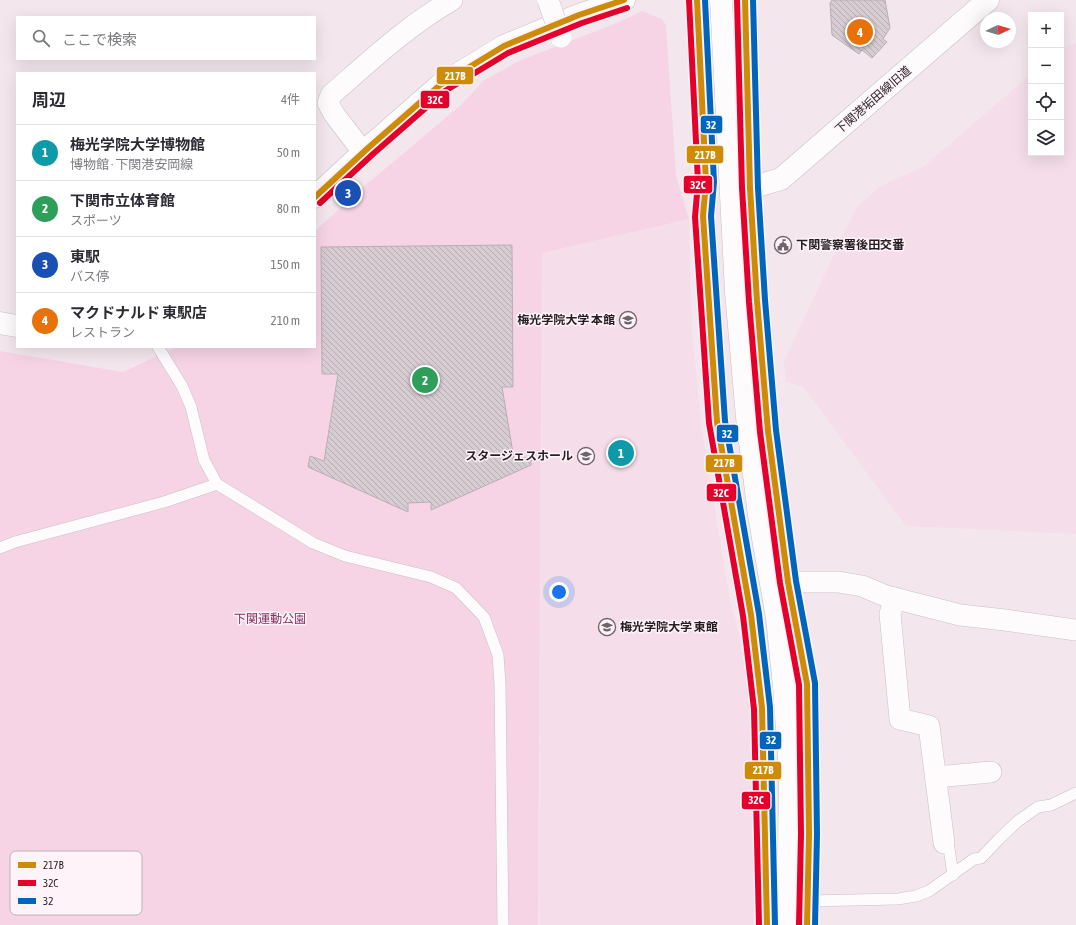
<!DOCTYPE html>
<html lang="ja">
<head>
<meta charset="utf-8">
<style>
  body { margin:0; font-family:"Asap Condensed","Noto Sans JP",sans-serif; background:#f2f2f3; color:#2b2b33 }
  .controls { position:absolute; right:12px; top:12px; display:grid; overflow:hidden; border-radius:0px; box-shadow:0 4px 16px #0002 }
  .controls button { width:36px; height:36px; display:grid; place-items:center; padding:0; border:0; border-bottom:1px solid #e1e1e2; background:#fff; color:#2b2b33; font:20px sans-serif }
  .compass { position:absolute; left:980px; top:12px; width:36px; height:36px; border-radius:50%; background:#fff; box-shadow:0 4px 16px #0002; rotate:86deg }
  .you { position:absolute; left:559px; top:592px; width:14px; height:14px; margin:-10px; border:3px solid #fff; border-radius:50%; background:#1a73e8; box-shadow:0 0 0 6px #1a73e833 }
  .badge { display:grid; place-items:center; width:26px; height:26px; border-radius:50%; background:#ea580c; color:#fff; font-size:13px; font-weight:700 }
  .pin { position:absolute; translate:-50% -50%; border:2px solid #fff; box-shadow:0 1px 4px #0006 }
  .list { margin:0; padding:0; list-style:none }
  h2 { display:flex; justify-content:space-between; align-items:center; height:52px; margin:0; padding:0 16px; font-size:17px }
  h2 small { font-size:13px; font-weight:400; color:#7c7c81 }
  .list li { display:grid; grid-template-columns:26px 1fr auto; gap:12px; align-items:center; box-sizing:border-box; height:56px; padding:0 16px; border-top:1px solid #e1e1e2 }
  .list b { display:block; font-size:15px; white-space:nowrap }
  .list p { margin:0; font-size:13px; white-space:nowrap; color:#7c7c81 }
  .list em { font-size:13px; font-style:normal; color:#7c7c81 }
  .icon { flex:none; width:22px; height:22px; fill:none; stroke:currentColor; stroke-width:2; stroke-linecap:round; stroke-linejoin:round }
  .map { position:relative; flex:none; width:1076px; height:925px; overflow:hidden }
  .search { position:absolute; background:#fff; box-shadow:0 4px 16px #0002; left:16px; top:16px; width:300px; height:44px; display:flex; align-items:center; gap:10px; box-sizing:border-box; padding:0 14px; border-radius:0px; color:#7c7c81; font-size:15px }
  .panel { position:absolute; background:#fff; box-shadow:0 4px 16px #0002; left:16px; top:72px; width:300px; height:276px; border-radius:0px }
  .map>svg:first-child { display:block }
  .built { fill:#f5deea }
  .park { fill:#f6d4e5 }
  .building { fill:url(#building-back-hatch); stroke:#b8aeb3 }
  .lines { fill:none; stroke-linecap:round; stroke-linejoin:round }
  .service-casing { stroke:#c9bfc4; stroke-width:12 }
  .minor-casing { stroke:#c9bfc4; stroke-width:22 }
  .tertiary-casing { stroke:#c9bfc4; stroke-width:23 }
  .secondary-casing { stroke:#c9bfc4; stroke-width:23 }
  .service { stroke:#fdfbfc; stroke-width:11 }
  .minor { stroke:#fdfbfc; stroke-width:21 }
  .tertiary { stroke:#fdfbfc; stroke-width:22 }
  .secondary { stroke:#fdfbfc; stroke-width:22 }
  .minor-bridge-casing { stroke:#c9bfc4; stroke-width:22; stroke-linecap:butt }
  .minor-bridge { stroke:#fdfbfc; stroke-width:21 }
  .bus-1-casing { stroke:#fdf3f8; stroke-width:9 }
  .bus-2-casing { stroke:#fdf3f8; stroke-width:9 }
  .bus-3-casing { stroke:#fdf3f8; stroke-width:9 }
  .bus-1 { stroke:#cd8b07; stroke-width:6 }
  .bus-2 { stroke:#e4002b; stroke-width:6 }
  .bus-3 { stroke:#0065bd; stroke-width:6 }
  .labels { text-anchor:middle; stroke-width:3; stroke-linejoin:round; paint-order:stroke }
  .street-label { font-size:12px; fill:#261d22; stroke:#fdf3f8 }
  .poi-label { font-size:12px; font-weight:bold; fill:#261d22; stroke:#fdf3f8; text-anchor:start }
  .park-label { font-size:12px; fill:#853164; stroke:#fdf3f8 }
  .key { fill:#fdf3f8; stroke:#bcb3b8; stroke-width:1 }
  .key-label { font-size:11px; fill:#261d22 }
  .line-badge { stroke:#fdf3f8; stroke-width:1.5 }
  .badge-label { font-size:11px; text-anchor:middle; font-weight:bold; fill:#fff }
</style>
</head>
<body>
<div class="map">
<svg width="1076" height="925" viewBox="0 0 1076 925">
  <defs>
    <pattern id="building-back-hatch" width="6" height="6" patternUnits="userSpaceOnUse"><rect width="6" height="6" fill="#d6ccd1"/><path d="M-1 5l2 2M0 0l6 6M5-1l2 2" fill="none" stroke="#b8afb3"/></pattern>
  </defs>
  <rect width="100%" height="100%" fill="#f3e7ed"/>
  <g class="built">
    <polygon points="1076,43 1076,534 906,526 803,387 786,382 784,361 856,208 881,186 924,166 1031,74 1031,153 1061,153 1061,51 1071,44"/>
    <polygon points="689,219 692,329 702,431 730,601 749,668 754,758 754,925 539,925 542,253"/>
  </g>
  <polygon class="park" points="642,11 662,19 666,25 676,176 689,219 542,253 538,925 0,925 0,351 123,372 177,347 315,347 315,231 362,188 461,105 483,81 521,60 617,23"/>
  <g class="building">
    <polygon points="832,0 885,0 890,28 883,39 887,42 872,58 862,50 859,54 832,35 830,3"/>
    <polygon points="512,245 513,387 502,387 514,459 531,457 531,465 431,510 431,502 408,503 408,512 308,467 310,456 324,461 338,374 322,374 321,247"/>
  </g>
  <g class="lines">
    <g class="service-casing">
      <g id="service">
        <polyline points="158,347 182,386 191,407 204,460 217,484 313,543 345,556 431,577 456,588 484,617 498,655 500,684 503,925"/>
        <polyline points="0,548 15,542 164,502 217,484"/>
        <polyline points="944,843 949,848 953,875"/>
        <polyline points="808,901 898,899 916,896 929,891 974,859 981,858 999,839 1018,821 1038,807 1051,805 1076,793"/>
      </g>
    </g>
    <g class="minor-casing">
      <g id="minor">
        <path d="M 363,152 L 334,114 L 328,103 L 331,95 C 370,61 407,26 452,0"/>
        <polyline points="788,582 838,582 862,586 886,596 960,615 1005,620 1076,630"/>
        <polyline points="895,598 890,614 900,719 929,726 944,843"/>
        <polyline points="936,777 991,772"/>
      </g>
    </g>
    <g class="tertiary-casing">
      <g id="tertiary">
        <polyline points="721,0 736,292 747,417 759,515 777,618 784,687 790,774 788,925"/>
        <polyline points="750,188 781,179 988,0"/>
        <polyline points="315,197 368,148 440,85 504,46 579,15 624,0"/>
        <polyline points="0,323 17,326"/>
      </g>
    </g>
    <g class="secondary-casing">
      <g id="secondary">
        <polyline points="697,0 706,182 703,216 717,422 751,615 762,708 767,925"/>
        <polyline points="745,0 750,188 757,301 768,431 788,582 807,684 809,834 807,925"/>
      </g>
    </g>
    <use href="#service" class="service"/>
    <use href="#minor" class="minor"/>
    <use href="#tertiary" class="tertiary"/>
    <use href="#secondary" class="secondary"/>
    <g class="minor-bridge-casing">
      <polyline id="minor-bridge" points="548,0 561,37"/>
    </g>
    <use href="#minor-bridge" class="minor-bridge"/>
    <g class="bus-1-casing">
      <g id="bus-1">
        <polyline points="697,0 706,182 703,216 717,422 751,615 762,708 767,925"/>
        <polyline points="745,0 750,188 757,301 768,431 788,582 807,684 809,834 807,925"/>
        <polyline points="315,197 368,148 440,85 504,46 579,15 624,0"/>
      </g>
    </g>
    <g class="bus-2-casing">
      <g id="bus-2">
        <polyline points="689,0 698,182 695,217 709,423 743,616 754,709 759,925"/>
        <polyline points="737,0 742,188 749,302 760,432 780,583 799,685 801,834 799,925"/>
        <polyline points="320,203 373,154 445,91 508,53 582,23 627,8"/>
      </g>
    </g>
    <g class="bus-3-casing">
      <g id="bus-3">
        <polyline points="705,0 714,182 711,216 725,421 759,614 770,707 775,925"/>
        <polyline points="753,0 758,188 765,300 776,430 796,581 815,683 817,834 815,925"/>
      </g>
    </g>
    <use href="#bus-1" class="bus-1"/>
    <use href="#bus-2" class="bus-2"/>
    <use href="#bus-3" class="bus-3"/>
  </g>
  <defs>
    <g id="civic-ring" transform="scale(0.9)"><circle r="9.5" fill="#fdf3f8" stroke="#6e6469" stroke-width="1.5"/><path d="M-.6-6.5H3V-4.5H.6V-3L4-1V1h2V6H-6V1h2V-1L-.6-3ZM-1.2 2.5V6h2.4V2.5Z" fill="#6e6469"/></g>
    <g id="university-ring" transform="scale(0.9)"><circle r="9.5" fill="#fdf3f8" stroke="#6e6469" stroke-width="1.5"/><path d="M0-5L7-2L0 1L-7-2ZM-4 1L0 2.5L4 1V4Q0 6-4 4Z" fill="#6e6469"/></g>
  </defs>
  <g fill-rule="evenodd">
    <use href="#civic-ring" x="783" y="245"/>
    <use href="#university-ring" x="628" y="320"/>
    <use href="#university-ring" x="586" y="456"/>
    <use href="#university-ring" x="607" y="627"/>
  </g>
  <g class="labels">
    <g class="street-label">
      <text transform="translate(873 100) rotate(-41)" y="4">下関港垢田線旧道</text>
    </g>
    <g class="poi-label">
      <text x="796" y="249">下関警察署後田交番</text>
      <text x="615" y="324" text-anchor="end">梅光学院大学 本館</text>
      <text x="573" y="460" text-anchor="end">スタージェスホール</text>
      <text x="620" y="631">梅光学院大学 東館</text>
    </g>
    <g class="park-label">
      <text x="270" y="623">下関運動公園</text>
    </g>
  </g>
  <rect x="10" y="851" width="132" height="64" rx="6" class="key"/>
  <rect x="18" y="862" width="18" height="6" fill="#cd8b07"/>
  <rect x="18" y="880" width="18" height="6" fill="#e4002b"/>
  <rect x="18" y="898" width="18" height="6" fill="#0065bd"/>
  <g class="key-label">
    <text x="43" y="869">217B</text>
    <text x="43" y="887">32C</text>
    <text x="43" y="905">32</text>
  </g>
  <g class="line-badge">
    <rect x="436" y="66" width="38" height="19" rx="4" fill="#cd8b07"/>
    <rect x="420" y="90" width="30" height="19" rx="4" fill="#e4002b"/>
    <rect x="700" y="115" width="23" height="19" rx="4" fill="#0065bd"/>
    <rect x="686" y="145" width="38" height="19" rx="4" fill="#cd8b07"/>
    <rect x="683" y="175" width="30" height="19" rx="4" fill="#e4002b"/>
    <rect x="716" y="424" width="23" height="19" rx="4" fill="#0065bd"/>
    <rect x="705" y="454" width="38" height="19" rx="4" fill="#cd8b07"/>
    <rect x="706" y="483" width="31" height="19" rx="4" fill="#e4002b"/>
    <rect x="759" y="731" width="23" height="19" rx="4" fill="#0065bd"/>
    <rect x="744" y="761" width="38" height="19" rx="4" fill="#cd8b07"/>
    <rect x="741" y="791" width="30" height="19" rx="4" fill="#e4002b"/>
  </g>
  <g class="badge-label">
    <text x="455" y="80">217B</text>
    <text x="435" y="104">32C</text>
    <text x="711" y="129">32</text>
    <text x="705" y="159">217B</text>
    <text x="698" y="189">32C</text>
    <text x="727" y="438">32</text>
    <text x="724" y="467">217B</text>
    <text x="721" y="497">32C</text>
    <text x="771" y="744">32</text>
    <text x="763" y="774">217B</text>
    <text x="756" y="804">32C</text>
  </g>
</svg>
<div class="controls">
<button>+</button>
<button>−</button>
<button><svg class="icon" aria-label="locate" viewBox="0 0 24 24"><circle cx="12" cy="12" r="6"/><path d="M12 2v4M12 18v4M2 12h4M18 12h4"/></svg></button>
<button><svg class="icon" aria-label="layers" viewBox="0 0 24 24"><path d="M12 4l9 5-9 5-9-5zM3 14l9 5 9-5"/></svg></button>
</div>
<svg class="compass" viewBox="-18 -18 36 36"><path d="M0-13l5 13h-10z" fill="#e53935"/><path d="M0 13l5-13h-10z" fill="#7c7c81"/></svg>
<div class="you"></div>
<div class="pin badge" style="left:621px;top:453px;background:#0f9aa8">1</div>
<div class="pin badge" style="left:425px;top:380px;background:#2e9e5b">2</div>
<div class="pin badge" style="left:348px;top:193px;background:#1a4fb4">3</div>
<div class="pin badge" style="left:860px;top:32px;background:#e8710a">4</div>
<div class="search"><svg class="icon" aria-label="search" viewBox="0 0 24 24"><circle cx="10" cy="10" r="6"/><path d="M15 15l6 6"/></svg>ここで検索</div>
<section class="panel">
<h2>周辺<small>4件</small></h2>
<ul class="list">
<li><span class="badge" style="background:#0f9aa8">1</span><div><b>梅光学院大学博物館</b><p>博物館 · 下関港安岡線</p></div><em>50 m</em></li>
<li><span class="badge" style="background:#2e9e5b">2</span><div><b>下関市立体育館</b><p>スポーツ</p></div><em>80 m</em></li>
<li><span class="badge" style="background:#1a4fb4">3</span><div><b>東駅</b><p>バス停</p></div><em>150 m</em></li>
<li><span class="badge" style="background:#e8710a">4</span><div><b>マクドナルド 東駅店</b><p>レストラン</p></div><em>210 m</em></li>
</ul>
</section>
</div>
</body>
</html>
